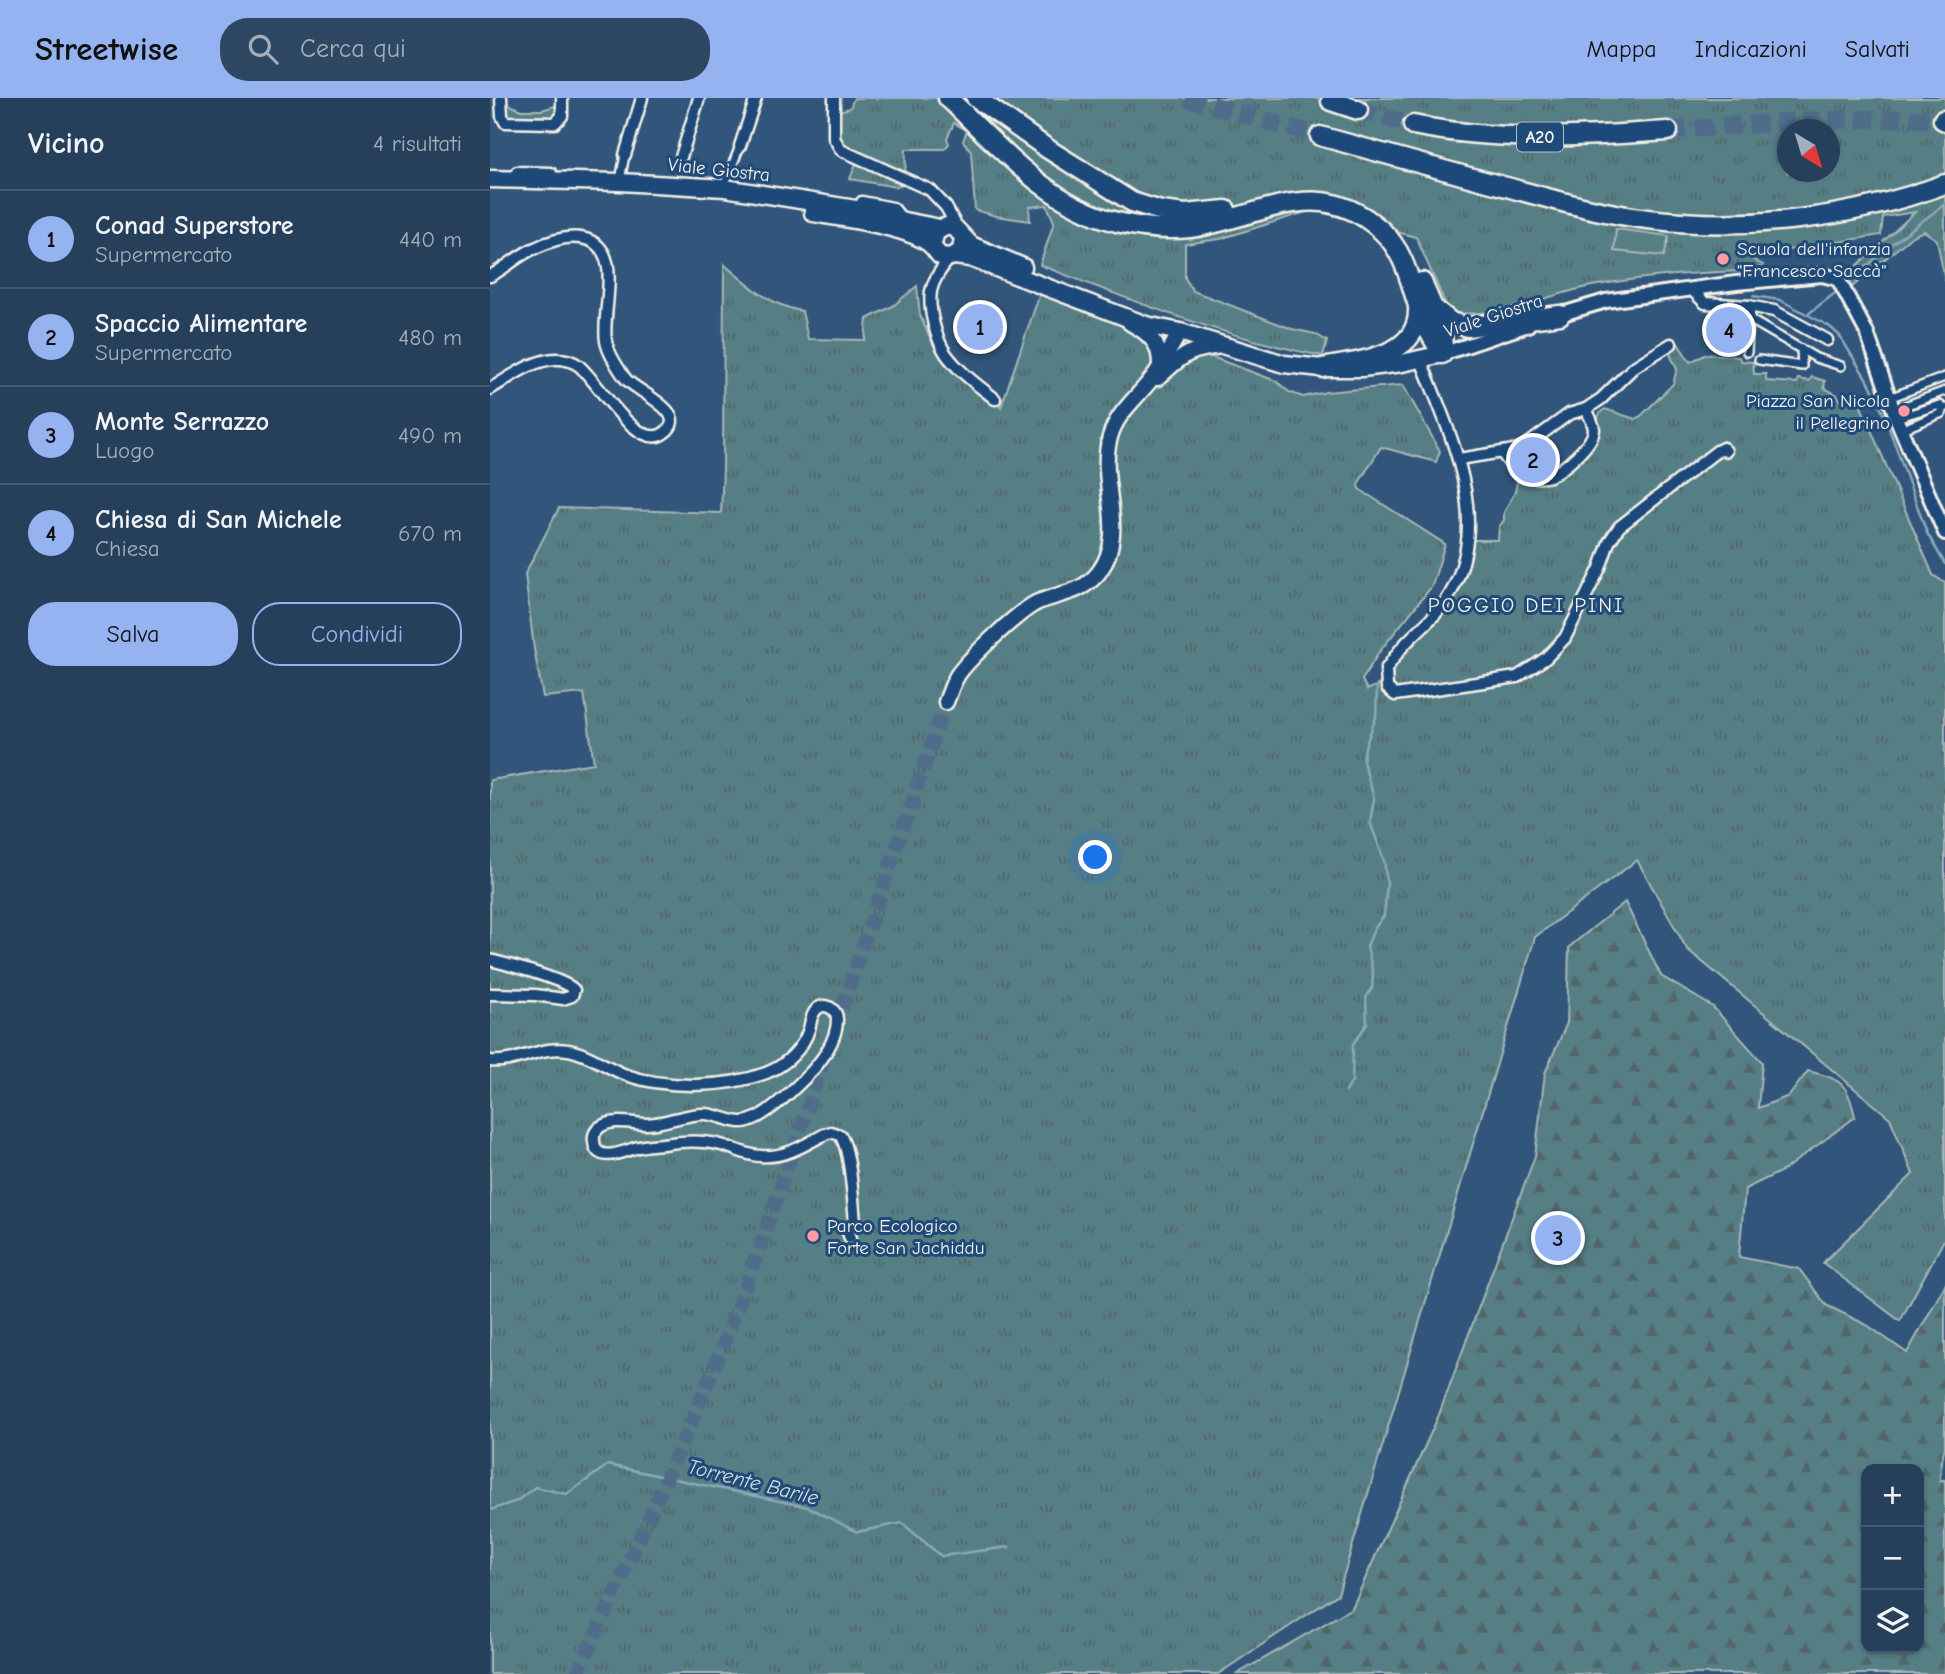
<!DOCTYPE html>
<html lang="it">
<head>
<meta charset="utf-8">
<style>
  body { margin:0; font-family:"Comic Neue",sans-serif; background:#2e4762; color:#f1f3f6 }
  .controls { position:absolute; right:21px; bottom:21px; display:grid; overflow:hidden; border-radius:14px; box-shadow:0 2px 5px #0004 }
  .controls button { width:63px; height:63px; display:grid; place-items:center; padding:0; border:0; border-bottom:2px solid #425972; background:#26405c; color:#f1f3f6; font:35px sans-serif }
  .compass { position:absolute; left:1287px; top:21px; width:63px; height:63px; border-radius:50%; background:#26405c; box-shadow:0 2px 5px #0004; rotate:142deg }
  .you { position:absolute; left:606px; top:760px; width:24px; height:24px; margin:-18px; border:5px solid #fff; border-radius:50%; background:#1a73e8; box-shadow:0 0 0 10px #1a73e833 }
  .badge { display:grid; place-items:center; width:46px; height:46px; border-radius:50%; background:#95b2f1; color:#111; font-size:23px; font-weight:700 }
  .pin { position:absolute; translate:-50% -50%; border:4px solid #fff; box-shadow:0 2px 7px #0006 }
  .list { margin:0; padding:0; list-style:none }
  h2 { display:flex; justify-content:space-between; align-items:center; height:91px; margin:0; padding:0 28px; font-size:30px }
  h2 small { font-size:23px; font-weight:400; color:#a4afbb }
  .list li { display:grid; grid-template-columns:46px 1fr auto; gap:21px; align-items:center; box-sizing:border-box; height:98px; padding:0 28px; border-top:2px solid #425972 }
  .list b { display:block; font-size:26px; white-space:nowrap }
  .list p { margin:0; font-size:23px; white-space:nowrap; color:#a4afbb }
  .list em { font-size:23px; font-style:normal; color:#a4afbb }
  .actions { display:flex; gap:14px; padding:21px 28px }
  .actions a { flex:1; padding:16px 0; border:2px solid #95b2f1; border-radius:28px; text-align:center; font-size:24px; color:#95b2f1 }
  .actions .main { background:#95b2f1; color:#111 }
  .icon { flex:none; width:38px; height:38px; fill:none; stroke:currentColor; stroke-width:2; stroke-linecap:round; stroke-linejoin:round }
  .map { position:relative; flex:none; width:1455px; height:1576px; overflow:hidden }
  header { display:flex; align-items:center; gap:42px; box-sizing:border-box; height:98px; padding:0 35px; background:#95b2f1; color:#111 }
  header strong { font-size:33px }
  nav { display:flex; gap:38px; margin-inline-start:auto; font-size:24px }
  .search { width:490px; height:63px; background:#2e4762; display:flex; align-items:center; gap:18px; box-sizing:border-box; padding:0 24px; border-radius:28px; color:#a4afbb; font-size:26px }
  main { display:flex }
  aside { flex:1; background:#26405c }
  .map>svg:first-child { display:block }
  .grass { fill:url(#grass-tufts); stroke:#a6b8b6; stroke-width:2; fill-rule:evenodd }
  .forest { fill:url(#forest-firs); stroke:#a6b8b6; stroke-width:2; fill-rule:evenodd }
  .green { fill:#577e85; stroke:#a6b8b6; stroke-width:2 }
  .lines { fill:none; stroke-linecap:round; stroke-linejoin:round }
  .stream { stroke:#89aabb; stroke-width:2.5 }
  .secondary-tunnel { stroke:#4f6c8b; stroke-width:14; stroke-dasharray:14 7; stroke-linecap:butt }
  .motorway-tunnel { stroke:#4f6c8b; stroke-width:18; stroke-dasharray:18 9; stroke-linecap:butt }
  .pedestrian-casing { stroke:#f4f1e8; stroke-width:12 }
  .minor-casing { stroke:#f4f1e8; stroke-width:15 }
  .tertiary-casing { stroke:#f4f1e8; stroke-width:18 }
  .secondary-casing { stroke:#f4f1e8; stroke-width:19 }
  .primary-casing { stroke:#f4f1e8; stroke-width:21 }
  .motorway-casing { stroke:#f4f1e8; stroke-width:23 }
  .pedestrian { stroke:#1f4a7a; stroke-width:7 }
  .minor { stroke:#1f4a7a; stroke-width:10 }
  .tertiary { stroke:#1f4a7a; stroke-width:12 }
  .secondary { stroke:#1f4a7a; stroke-width:14 }
  .primary { stroke:#1f4a7a; stroke-width:16 }
  .motorway { stroke:#1f4a7a; stroke-width:18 }
  .poi-dot { fill:#ff9aa2; stroke:#1f4a7a; stroke-width:2.5 }
  .labels { text-anchor:middle; stroke-width:6; stroke-linejoin:round; paint-order:stroke }
  .shield { fill:#1f4a7a; stroke:#b4bfc7; stroke-width:2 }
  .shield-label { font-size:18px; font-weight:bold; fill:#f4f1e8 }
  .street-label { font-size:19px; fill:#f4f1e8; stroke:#1f4a7a }
  .poi-label { font-size:19px; fill:#f4f1e8; stroke:#1f4a7a; text-anchor:start }
  .neighbourhood-label { font-size:21px; letter-spacing:2px; fill:#f4f1e8; stroke:#1f4a7a }
  .water-label { font-size:21px; font-style:italic; fill:#d9dfdd; stroke:#1f4a7a }
</style>
</head>
<body>
<header>
<strong>Streetwise</strong>
<div class="search"><svg class="icon" aria-label="search" viewBox="0 0 24 24"><circle cx="10" cy="10" r="6"/><path d="M15 15l6 6"/></svg>Cerca qui</div>
<nav><a>Mappa</a><a>Indicazioni</a><a>Salvati</a></nav>
</header>
<main>
<aside>
<h2>Vicino<small>4 risultati</small></h2>
<ul class="list">
<li><span class="badge">1</span><div><b>Conad Superstore</b><p>Supermercato</p></div><em>440 m</em></li>
<li><span class="badge">2</span><div><b>Spaccio Alimentare</b><p>Supermercato</p></div><em>480 m</em></li>
<li><span class="badge">3</span><div><b>Monte Serrazzo</b><p>Luogo</p></div><em>490 m</em></li>
<li><span class="badge">4</span><div><b>Chiesa di San Michele</b><p>Chiesa</p></div><em>670 m</em></li>
</ul>
<div class="actions"><a class="main">Salva</a><a>Condividi</a></div>
</aside>
<div class="map">
<svg width="1455" height="1576" viewBox="0 0 1455 1576">
  <defs>
    <pattern id="grass-tufts" width="24" height="20" patternUnits="userSpaceOnUse" patternTransform="scale(1.75)"><rect width="24" height="20" fill="#577e85"/><path d="M3 7l-1-3M5 7V3M7 7l1-3M15 17l-1-3M17 17v-4M19 17l1-3" fill="none" stroke="#516669"/></pattern>
    <pattern id="forest-firs" width="22" height="20" patternUnits="userSpaceOnUse" patternTransform="scale(1.75)"><rect width="22" height="20" fill="#577e85"/><path d="M5 1l3.5 6h-7zM16 11l3.5 6h-7z" fill="#516669"/></pattern>
  </defs>
  <rect width="100%" height="100%" fill="#32557b"/>
  <filter id="ink" filterUnits="userSpaceOnUse"><feTurbulence type="fractalNoise" baseFrequency=".0143" numOctaves="2"/><feDisplacementMap in="SourceGraphic" scale="14" xChannelSelector="R" yChannelSelector="G"/><feConvolveMatrix kernelMatrix="1 2 1 2 8 2 1 2 1" color-interpolation-filters="sRGB"/></filter>
  <g filter="url(#ink)">
    <g class="grass">
      <path d="M 364,0 L 1455,0 L 1455,183 L 1447,142 L 1434,133 L 1422,138 L 1361,190 L 1354,180 L 1425,114 L 1393,119 L 1391,137 L 1280,155 L 1251,147 L 1251,155 L 1273,167 L 1264,173 C 1209,174 1156,178 1102,188 C 1056,197 1006,222 959,214 L 926,139 L 822,112 L 730,141 L 695,146 L 695,180 L 703,193 L 802,231 L 825,236 L 837,243 L 833,258 C 735,240 643,203 550,167 L 564,124 L 557,107 L 539,109 L 540,123 L 506,118 L 485,112 L 481,53 L 473,43 L 477,32 L 464,25 L 457,40 L 459,46 L 454,51 L 416,51 L 415,86 L 406,89 L 360,81 L 370,55 C 345,46 349,37 349,13 L 360,10 ZM 1297,32 L 1339,32 L 1339,74 L 1297,74 Z"/>
      <path d="M 234,166 C 258,187 280,208 312,213 L 318,241 L 375,242 L 377,221 L 403,208 L 427,188 L 430,218 L 443,246 L 511,309 L 550,195 L 786,283 L 799,294 L 813,299 L 836,294 L 913,287 L 950,353 L 946,364 L 891,349 L 868,386 L 869,391 L 955,446 L 942,488 L 889,554 L 872,582 L 877,592 L 903,580 L 902,570 L 909,561 L 963,505 L 982,442 L 1008,442 L 1009,429 L 1014,422 L 1014,414 L 1025,394 L 1028,379 L 1057,381 L 1106,335 C 1107,325 1106,316 1115,311 L 1145,321 L 1151,318 L 1183,286 L 1187,271 L 1178,252 L 1187,244 L 1200,264 L 1217,256 L 1249,259 L 1251,263 L 1263,264 L 1264,276 L 1276,276 L 1276,283 L 1307,285 L 1308,281 L 1319,283 L 1322,279 L 1335,283 L 1334,290 L 1346,296 L 1353,305 L 1367,299 L 1443,477 L 1455,485 L 1455,1140 L 1410,1223 L 1333,1165 L 1423,1076 L 1400,1020 L 1197,851 L 1147,762 L 1045,839 L 848,1496 L 728,1576 L 0,1576 L 0,682 L 104,665 L 94,595 L 53,599 L 44,551 L 35,476 L 69,410 L 231,415 L 233,371 Z"/>
    </g>
    <path class="forest" d="M 1135,804 L 1171,878 L 1223,909 L 1272,964 L 1268,1010 L 1299,998 L 1318,973 C 1350,981 1358,984 1365,1019 L 1294,1072 L 1255,1091 L 1249,1159 L 1309,1171 L 1336,1207 L 1377,1227 L 1417,1255 L 1455,1187 L 1455,1349 L 1451,1363 L 1450,1382 L 1455,1382 L 1455,1576 L 747,1576 L 862,1510 L 948,1319 L 1045,1058 L 1055,975 L 1077,925 L 1079,849 ZM 1376,1371 L 1429,1371 L 1429,1550 L 1376,1550 Z"/>
    <g class="green">
      <polygon points="16,5 31,12 52,12 68,7 68,19 65,22 18,22 15,9"/>
      <polygon points="1126,131 1179,138 1174,158 1124,153"/>
    </g>
    <g class="lines">
      <g class="stream">
        <polyline points="1357,186 1403,145 1455,106"/>
        <polyline points="1263,198 1290,202 1339,228 1349,237 1381,288 1396,322 1437,435 1455,466"/>
        <polyline points="1318,216 1349,192"/>
        <polyline points="856,994 862,983 863,946 877,926 876,900 882,890 883,876 877,848 884,831 894,818 897,785 894,762 880,724 884,700 873,663 875,649 886,619 887,589"/>
        <polyline points="0,1412 27,1403 45,1389 77,1396 118,1367 318,1409 367,1434 412,1425 451,1458 519,1449"/>
      </g>
      <g class="secondary-tunnel">
        <polyline points="345,930 456,604"/>
        <path d="M 87,1576 C 138,1466 190,1355 235,1242 C 272,1147 304,1049 337,953"/>
      </g>
      <g class="motorway-tunnel">
        <polyline points="696,0 830,38"/>
        <polyline points="868,12 923,27"/>
        <path d="M 1178,33 C 1269,25 1361,18 1453,22"/>
      </g>
      <g class="pedestrian-casing">
        <g id="pedestrian">
          <polyline points="131,77 135,57"/>
          <polyline points="236,83 250,48"/>
          <polyline points="1257,254 1259,221 1326,260 1351,268"/>
          <polyline points="1269,262 1312,268 1311,251"/>
          <polyline points="1399,300 1455,279"/>
          <polyline points="1404,312 1455,293"/>
          <polyline points="1406,320 1450,307"/>
          <polyline points="1411,332 1452,315 1451,312 1455,310"/>
        </g>
      </g>
      <g class="minor-casing">
        <g id="minor">
          <polyline points="11,0 12,18 15,24 65,25 72,18 72,0"/>
          <polyline points="344,0 344,40 351,52 440,92 456,109 468,131"/>
          <polyline points="250,48 266,0"/>
          <polyline points="135,57 152,0"/>
          <polyline points="191,59 209,0"/>
          <polyline points="27,74 61,75"/>
          <polyline points="372,104 403,110 411,120"/>
          <path d="M 461,159 C 452,169 444,180 441,193 C 438,211 446,241 456,256 C 469,274 489,288 505,301"/>
          <path d="M 0,178 C 16,170 28,157 45,150 C 62,142 83,135 101,143 C 133,158 111,215 116,243 C 118,255 128,270 135,280 C 144,293 203,315 174,335 C 147,355 106,280 88,267 C 82,263 75,261 68,261 C 45,260 19,280 0,291"/>
          <polyline points="1201,191 1215,205 1259,208 1259,221"/>
          <polyline points="1259,208 1284,213 1337,242"/>
          <path d="M 931,262 C 959,335 1004,421 959,498 C 948,517 931,529 916,545 C 908,553 903,562 896,571 L 897,590 L 905,597 L 1027,579 L 1056,560 L 1075,540 L 1110,470 L 1119,444 L 1129,429 L 1227,353 L 1233,350 L 1236,353"/>
          <path d="M 1012,355 L 1027,375 C 1036,378 1050,381 1060,378 C 1073,372 1104,346 1104,331 C 1103,324 1099,317 1096,311"/>
          <polyline points="969,361 1031,351 1079,316 1096,311 1111,301 1144,269 1181,246"/>
          <path d="M 0,862 C 16,866 76,882 84,892 L 82,898 L 73,901 L 45,897 L 0,896"/>
          <path d="M 0,963 C 26,966 51,947 78,952 C 98,955 117,970 136,977 C 176,991 236,990 276,975 C 295,968 313,951 319,931 C 321,924 321,917 326,912 C 334,903 348,911 347,922 C 347,942 331,964 318,977 C 305,990 270,1026 250,1024 C 238,1023 226,1016 214,1016 C 195,1016 176,1025 157,1026 C 143,1026 123,1020 110,1029 C 106,1032 103,1037 104,1043 C 105,1065 130,1055 142,1051 C 152,1047 163,1047 173,1046 C 192,1043 212,1042 231,1047 C 244,1050 257,1058 271,1058 C 295,1060 315,1047 335,1036 L 341,1034 L 350,1037 C 361,1053 363,1104 365,1125 L 357,1132 L 360,1140"/>
        </g>
      </g>
      <g class="tertiary-casing">
        <g id="tertiary">
          <polyline points="1062,219 1116,203 1246,185 1332,177 1348,181 1377,235 1407,322 1455,435"/>
          <polyline points="952,256 1038,227"/>
        </g>
      </g>
      <g class="secondary-casing">
        <g id="secondary">
          <path d="M 640,225 C 658,235 670,244 670,266"/>
          <path d="M 668,280 C 694,257 696,252 732,248"/>
          <path d="M 456,604 C 460,594 463,583 469,575 C 482,558 530,512 548,504 C 571,495 593,495 609,474 C 639,434 607,383 620,339 C 627,313 651,297 666,275 C 674,262 682,248 690,234"/>
        </g>
      </g>
      <g class="primary-casing">
        <g id="primary">
          <polyline points="0,81 130,84 235,90 378,113 414,123 450,130"/>
          <path d="M 323,115 C 352,120 422,129 442,148"/>
          <polyline points="473,139 471,153 461,159 450,158 442,148 446,134 457,128 465,130 481,147 533,169"/>
          <polyline points="464,158 480,160 656,227 690,234 794,266 832,270 872,270 912,265 952,256"/>
        </g>
      </g>
      <g class="motorway-casing">
        <g id="motorway">
          <path d="M 458,0 C 509,48 556,106 627,124 C 656,131 688,134 717,127 C 781,113 833,79 892,133 C 918,157 921,193 934,224 C 939,235 946,245 952,256"/>
          <polyline points="486,0 558,51 642,104 671,113 695,116 736,112"/>
          <polyline points="841,3 868,12"/>
          <polyline points="1453,22 1455,23"/>
          <path d="M 923,27 C 1007,44 1092,39 1178,33"/>
          <path d="M 830,38 C 889,54 949,71 1009,87 C 1058,100 1107,115 1158,121 C 1258,133 1360,121 1455,86"/>
          <polyline points="932,184 952,231 953,253"/>
          <polyline points="946,212 961,224 977,229 1070,217"/>
          <path d="M 832,270 C 869,263 929,259 928,212"/>
        </g>
      </g>
      <use href="#pedestrian" class="pedestrian"/>
      <use href="#minor" class="minor"/>
      <use href="#tertiary" class="tertiary"/>
      <use href="#secondary" class="secondary"/>
      <use href="#primary" class="primary"/>
      <use href="#motorway" class="motorway"/>
    </g>
  </g>
  <g class="poi-dot">
    <circle cx="1233" cy="161" r="7"/>
    <circle cx="1414" cy="313" r="7"/>
    <circle cx="323" cy="1138" r="7"/>
  </g>
  <g class="labels">
    <rect class="shield" x="1027" y="24.5" width="46" height="29" rx="5"/>
    <g class="shield-label">
      <text x="1050" y="45">A20</text>
    </g>
    <g class="street-label">
      <text transform="translate(229 71) rotate(6)" y="7">Viale Giostra</text>
      <text transform="translate(1003 217) rotate(-18)" y="7">Viale Giostra</text>
    </g>
    <g class="poi-label">
      <text x="1247" y="157">Scuola dell'infanzia<tspan x="1247" dy="22">"Francesco Saccà"</tspan></text>
      <text x="1400" y="309" text-anchor="end">Piazza San Nicola<tspan x="1400" dy="22">il Pellegrino</tspan></text>
      <text x="337" y="1134">Parco Ecologico<tspan x="337" dy="22">Forte San Jachiddu</tspan></text>
    </g>
    <g class="neighbourhood-label">
      <text x="1036" y="514">POGGIO DEI PINI</text>
    </g>
    <g class="water-label">
      <text transform="translate(263 1384) rotate(14)" y="7">Torrente Barile</text>
    </g>
  </g>
</svg>
<div class="controls">
<button>+</button>
<button>−</button>
<button><svg class="icon" aria-label="layers" viewBox="0 0 24 24"><path d="M12 4l9 5-9 5-9-5zM3 14l9 5 9-5"/></svg></button>
</div>
<svg class="compass" viewBox="-18 -18 36 36"><path d="M0-13l5 13h-10z" fill="#e53935"/><path d="M0 13l5-13h-10z" fill="#a4afbb"/></svg>
<div class="you"></div>
<div class="pin badge" style="left:490px;top:229px">1</div>
<div class="pin badge" style="left:1043px;top:362px">2</div>
<div class="pin badge" style="left:1068px;top:1140px">3</div>
<div class="pin badge" style="left:1239px;top:232px">4</div>
</div>
</main>
</body>
</html>
